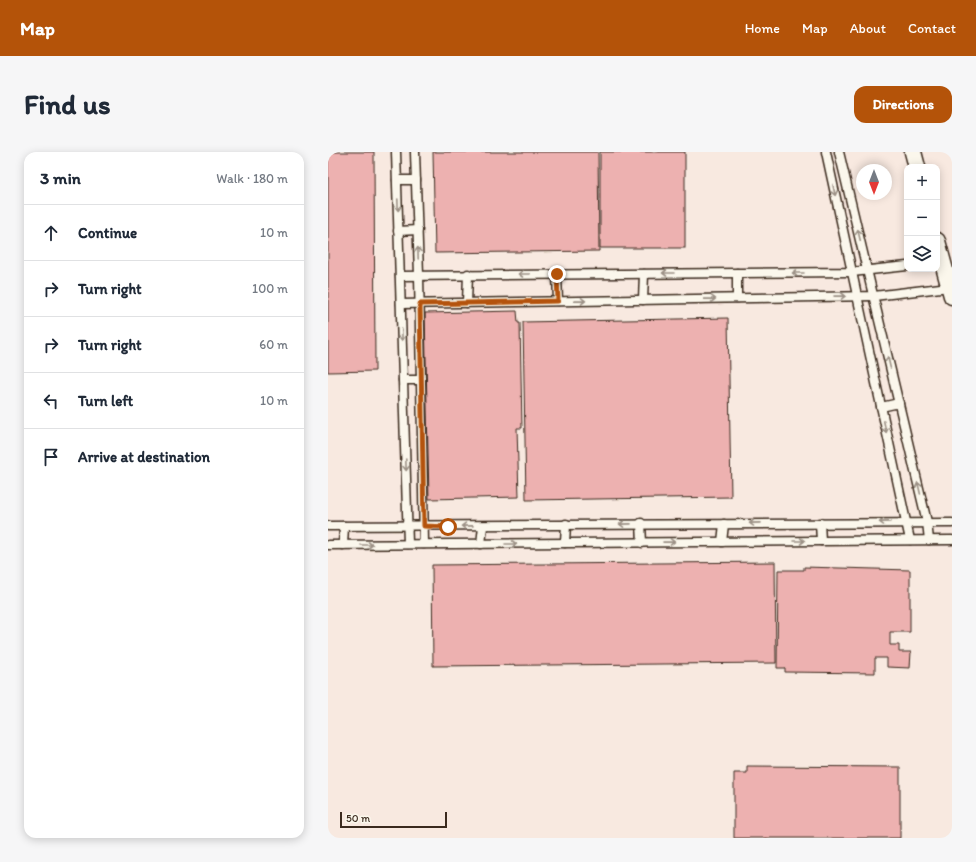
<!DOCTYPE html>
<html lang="en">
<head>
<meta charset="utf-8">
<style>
  body { margin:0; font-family:Itim,sans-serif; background:#f6f6f7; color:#1f2937 }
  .controls { position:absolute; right:12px; top:12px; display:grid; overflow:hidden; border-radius:8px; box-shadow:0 2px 10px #0003 }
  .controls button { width:36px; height:36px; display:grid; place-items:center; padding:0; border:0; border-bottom:1px solid #e0e1e3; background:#fff; color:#1f2937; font:20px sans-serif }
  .compass { position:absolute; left:528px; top:12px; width:36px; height:36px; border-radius:50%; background:#fff; box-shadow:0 2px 10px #0003; rotate:180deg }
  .scale { position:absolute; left:12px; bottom:10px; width:107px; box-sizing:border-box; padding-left:4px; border:2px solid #3b2a1e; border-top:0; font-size:11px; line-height:14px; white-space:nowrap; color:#3b2a1e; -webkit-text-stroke:3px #fbf7ec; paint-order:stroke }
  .stop { position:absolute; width:12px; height:12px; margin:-9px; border:3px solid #b45309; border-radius:50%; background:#fff }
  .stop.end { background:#b45309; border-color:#fff; box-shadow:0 1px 4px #0008 }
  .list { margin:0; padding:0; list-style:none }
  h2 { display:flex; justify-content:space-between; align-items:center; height:52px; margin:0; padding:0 16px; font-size:17px }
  h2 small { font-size:13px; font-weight:400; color:#747a83 }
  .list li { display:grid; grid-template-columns:26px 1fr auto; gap:12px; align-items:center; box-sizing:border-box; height:56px; padding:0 16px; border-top:1px solid #e0e1e3 }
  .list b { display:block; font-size:15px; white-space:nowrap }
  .list em { font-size:13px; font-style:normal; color:#747a83 }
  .icon { flex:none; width:22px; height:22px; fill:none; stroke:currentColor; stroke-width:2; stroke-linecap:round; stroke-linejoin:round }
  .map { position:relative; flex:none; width:624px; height:686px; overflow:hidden; border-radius:12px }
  header { display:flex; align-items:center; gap:24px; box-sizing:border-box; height:56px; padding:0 20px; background:#b45309; color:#fff }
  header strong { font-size:19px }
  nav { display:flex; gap:22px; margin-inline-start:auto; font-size:14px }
  .intro { display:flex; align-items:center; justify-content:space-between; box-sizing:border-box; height:96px; padding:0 24px }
  h1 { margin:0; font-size:28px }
  .button { padding:10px 18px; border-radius:12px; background:#b45309; color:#fff; font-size:14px; font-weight:700 }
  main { display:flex; gap:24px; padding:0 24px }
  aside { flex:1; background:#fff; border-radius:12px; box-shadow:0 2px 10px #0003 }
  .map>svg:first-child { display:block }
  .building { fill:#edb1b0; stroke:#3b2a1e }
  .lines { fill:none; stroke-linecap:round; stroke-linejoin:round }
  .service-casing { stroke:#3b2a1e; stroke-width:11 }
  .minor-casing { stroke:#3b2a1e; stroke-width:19 }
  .service { stroke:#fbf7ec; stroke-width:8 }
  .minor { stroke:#fbf7ec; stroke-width:16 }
  .oneway { stroke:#9b9085 }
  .route { stroke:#b45309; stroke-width:5 }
</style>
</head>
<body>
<header>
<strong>Map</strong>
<nav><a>Home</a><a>Map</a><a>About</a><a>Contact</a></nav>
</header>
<div class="intro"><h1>Find us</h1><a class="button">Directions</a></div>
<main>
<aside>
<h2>3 min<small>Walk · 180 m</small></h2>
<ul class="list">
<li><svg class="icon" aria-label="ahead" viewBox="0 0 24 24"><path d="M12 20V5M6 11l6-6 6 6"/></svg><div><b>Continue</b></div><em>10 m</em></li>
<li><svg class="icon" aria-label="right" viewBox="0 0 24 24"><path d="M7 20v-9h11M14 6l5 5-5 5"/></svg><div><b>Turn right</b></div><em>100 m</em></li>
<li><svg class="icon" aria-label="right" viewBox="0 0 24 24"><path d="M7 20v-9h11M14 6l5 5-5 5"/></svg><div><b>Turn right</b></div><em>60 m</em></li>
<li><svg class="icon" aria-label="left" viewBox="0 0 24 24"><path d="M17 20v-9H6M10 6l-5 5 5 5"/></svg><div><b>Turn left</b></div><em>10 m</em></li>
<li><svg class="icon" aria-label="arrive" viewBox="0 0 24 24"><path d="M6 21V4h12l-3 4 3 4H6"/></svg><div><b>Arrive at destination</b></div></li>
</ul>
</aside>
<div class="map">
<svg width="624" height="686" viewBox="0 0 624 686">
  <rect width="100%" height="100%" fill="#f8e9e0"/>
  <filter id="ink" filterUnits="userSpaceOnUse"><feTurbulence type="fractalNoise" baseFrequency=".025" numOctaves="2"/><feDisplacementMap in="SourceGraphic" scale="8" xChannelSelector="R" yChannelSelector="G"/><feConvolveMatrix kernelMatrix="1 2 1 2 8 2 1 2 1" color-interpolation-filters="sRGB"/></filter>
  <g filter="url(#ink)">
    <g class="building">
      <polygon points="0,0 46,0 47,219 0,220"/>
      <polygon points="105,0 270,0 271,99 107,101"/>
      <rect x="272" y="0" width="85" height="96"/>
      <polygon points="189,159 190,171 192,171 194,276 189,276 191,345 101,347 97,161"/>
      <polygon points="400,166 403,345 198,348 195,170"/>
      <polygon points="447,410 448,511 105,514 104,413"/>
      <polygon points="476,415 582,418 582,480 562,480 562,493 571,493 571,500 583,500 582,516 559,515 559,506 547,506 547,521 457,520 457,516 449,516 450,418 476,418"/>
      <polygon points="419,614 572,615 572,686 406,686 406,621 419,621"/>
    </g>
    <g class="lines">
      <g class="service-casing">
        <g id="service">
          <polyline points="68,0 80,392"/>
          <polyline points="87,0 91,123 96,392"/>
          <polyline points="498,0 582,388"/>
          <polyline points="511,0 599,370 601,388"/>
          <polyline points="69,28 88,28"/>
          <polyline points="70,79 90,78"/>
          <polyline points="409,121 409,146"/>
          <polyline points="229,122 230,149"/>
          <polyline points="72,124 524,120 579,114"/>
          <polyline points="315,148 316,122"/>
          <polyline points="139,151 140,122"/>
          <polyline points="73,152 546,144 621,135"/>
          <polyline points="75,228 93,228"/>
          <polyline points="553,255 571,251"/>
          <polyline points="313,371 314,391"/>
          <polyline points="492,371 493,389"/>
          <polyline points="0,374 624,371"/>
          <polyline points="394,390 396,372"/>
          <polyline points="237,391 238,372"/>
          <polyline points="153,392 155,374"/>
          <polyline points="0,393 624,388"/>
          <polyline points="15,393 16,374"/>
        </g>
      </g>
      <g class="minor-casing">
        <g id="minor">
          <polyline points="585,0 589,15"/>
          <polyline points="609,89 624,144"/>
        </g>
      </g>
      <use href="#service" class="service"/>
      <use href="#minor" class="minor"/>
    </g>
    <defs><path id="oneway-shaft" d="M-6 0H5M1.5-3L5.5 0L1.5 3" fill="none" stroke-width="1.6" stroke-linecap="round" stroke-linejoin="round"/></defs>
    <g class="oneway">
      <use href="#oneway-shaft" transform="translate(506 38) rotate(78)"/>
      <use href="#oneway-shaft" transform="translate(70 53) rotate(88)"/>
      <use href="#oneway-shaft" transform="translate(531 83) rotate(-103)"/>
      <use href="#oneway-shaft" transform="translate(90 101) rotate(-92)"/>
      <use href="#oneway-shaft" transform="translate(340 121) rotate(180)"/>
      <use href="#oneway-shaft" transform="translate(470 121) rotate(180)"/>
      <use href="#oneway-shaft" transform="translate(196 122) rotate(180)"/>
      <use href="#oneway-shaft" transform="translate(512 144) rotate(-1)"/>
      <use href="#oneway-shaft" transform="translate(382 147) rotate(-1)"/>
      <use href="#oneway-shaft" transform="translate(252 149) rotate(-1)"/>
      <use href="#oneway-shaft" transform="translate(74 183) rotate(88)"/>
      <use href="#oneway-shaft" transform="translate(561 210) rotate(-103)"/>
      <use href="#oneway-shaft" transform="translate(557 275) rotate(78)"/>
      <use href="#oneway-shaft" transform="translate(78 313) rotate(88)"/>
      <use href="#oneway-shaft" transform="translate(591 336) rotate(-103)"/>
      <use href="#oneway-shaft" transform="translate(557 370) rotate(179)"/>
      <use href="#oneway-shaft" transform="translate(427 371) rotate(179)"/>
      <use href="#oneway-shaft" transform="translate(297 372) rotate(179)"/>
      <use href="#oneway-shaft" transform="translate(139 374) rotate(179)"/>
      <use href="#oneway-shaft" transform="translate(471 389)"/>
      <use href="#oneway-shaft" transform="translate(341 390) rotate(-1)"/>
      <use href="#oneway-shaft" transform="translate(183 392)"/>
      <use href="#oneway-shaft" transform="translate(39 393)"/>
    </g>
  </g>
  <g class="lines" filter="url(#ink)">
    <polyline class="route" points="120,375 96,374 92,152 230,149 229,122"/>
  </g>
</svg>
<div class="controls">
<button>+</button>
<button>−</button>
<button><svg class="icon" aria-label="layers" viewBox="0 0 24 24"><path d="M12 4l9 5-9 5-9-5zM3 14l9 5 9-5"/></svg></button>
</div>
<svg class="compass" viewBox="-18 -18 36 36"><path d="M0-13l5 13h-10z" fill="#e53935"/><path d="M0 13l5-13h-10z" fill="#747a83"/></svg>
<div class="scale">50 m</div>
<div class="stop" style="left:120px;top:375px"></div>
<div class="stop end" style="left:229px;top:122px"></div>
</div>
</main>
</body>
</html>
